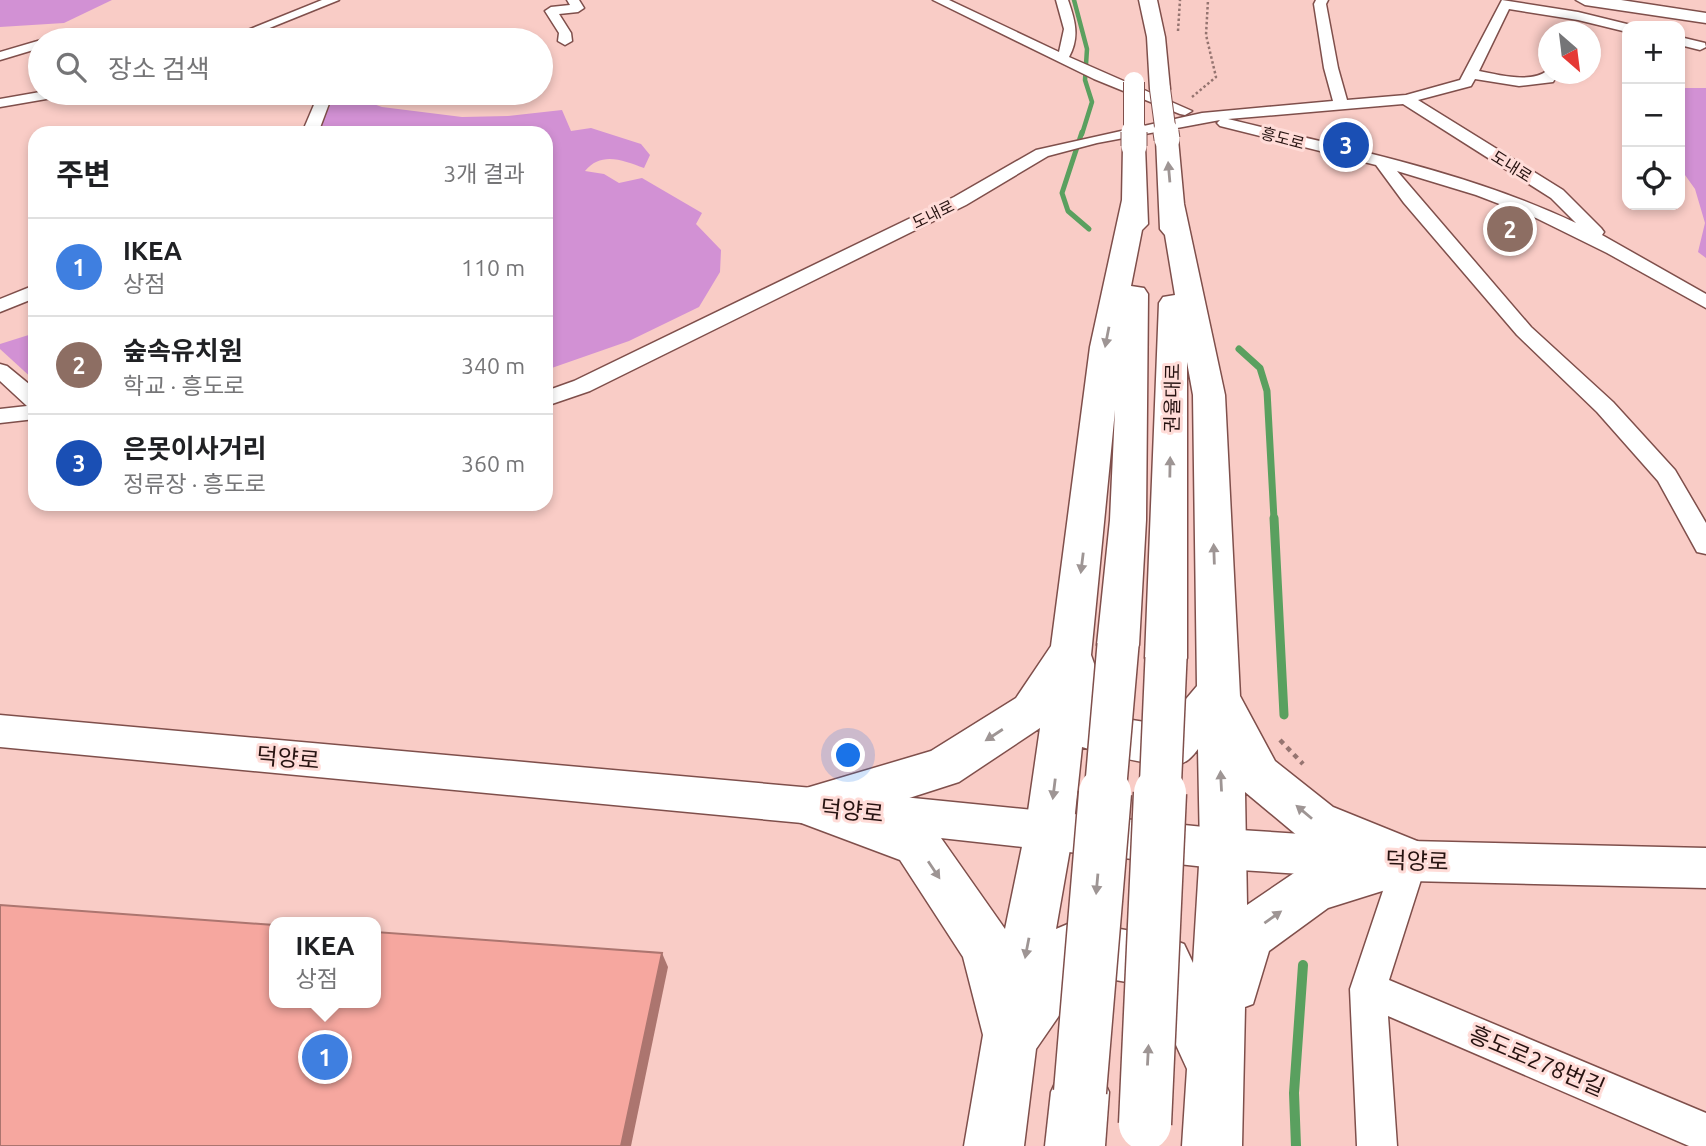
<!DOCTYPE html>
<html lang="ko">
<head>
<meta charset="utf-8">
<style>
  body { margin:0; font-family:Ubuntu,"Noto Sans KR",sans-serif; background:#f2f2f2; color:#202124 }
  .controls { position:absolute; right:21px; top:21px; display:grid; overflow:hidden; border-radius:14px; box-shadow:0 4px 10px #0003 }
  .controls button { width:63px; height:63px; display:grid; place-items:center; padding:0; border:0; border-bottom:2px solid #e0e0e0; background:#fff; color:#202124; font:35px sans-serif }
  .compass { position:absolute; left:1538px; top:21px; width:63px; height:63px; border-radius:50%; background:#fff; box-shadow:0 4px 10px #0003; rotate:152deg }
  .you { position:absolute; left:849px; top:756px; width:24px; height:24px; margin:-18px; border:5px solid #fff; border-radius:50%; background:#1a73e8; box-shadow:0 0 0 10px #1a73e833 }
  .badge { display:grid; place-items:center; width:46px; height:46px; border-radius:50%; background:#111827; color:#fff; font-size:23px; font-weight:700 }
  .pin { position:absolute; translate:-50% -50%; border:4px solid #fff; box-shadow:0 2px 7px #0006 }
  .popup { position:absolute; left:269px; top:917px; width:112px; height:91px; box-sizing:border-box; display:grid; place-content:center; border-radius:14px; background:#fff; filter:drop-shadow(0 2px 5px #0005); font-size:23px; white-space:nowrap; color:#757577 }
  .popup b { font-size:26px; color:#202124 }
  .popup::after { content:''; position:absolute; left:50%; top:100%; margin-left:-14px; border:14px solid transparent; border-top-color:#fff }
  .list { margin:0; padding:0; list-style:none }
  h2 { display:flex; justify-content:space-between; align-items:center; height:91px; margin:0; padding:0 28px; font-size:30px }
  h2 small { font-size:23px; font-weight:400; color:#757577 }
  .list li { display:grid; grid-template-columns:46px 1fr auto; gap:21px; align-items:center; box-sizing:border-box; height:98px; padding:0 28px; border-top:2px solid #e0e0e0 }
  .list b { display:block; font-size:26px; white-space:nowrap }
  .list p { margin:0; font-size:23px; white-space:nowrap; color:#757577 }
  .list em { font-size:23px; font-style:normal; color:#757577 }
  .icon { flex:none; width:38px; height:38px; fill:none; stroke:currentColor; stroke-width:2; stroke-linecap:round; stroke-linejoin:round }
  .map { position:relative; flex:none; width:1706px; height:1146px; overflow:hidden }
  .search { position:absolute; background:#fff; box-shadow:0 4px 10px #0003; left:28px; top:28px; width:525px; height:77px; display:flex; align-items:center; gap:18px; box-sizing:border-box; padding:0 24px; border-radius:38px; color:#757577; font-size:26px }
  .panel { position:absolute; background:#fff; box-shadow:0 4px 10px #0003; left:28px; top:126px; width:525px; height:385px; border-radius:21px }
  .map>svg:first-child { display:block }
  .forest { fill:#d291d4 }
  .lines { fill:none; stroke-linecap:round; stroke-linejoin:round }
  .stream-far4 { stroke:#5aa05f; stroke-width:4.5 }
  .stream-far3 { stroke:#5aa05f; stroke-width:5 }
  .stream-far2 { stroke:#5aa05f; stroke-width:7 }
  .stream-far1 { stroke:#5aa05f; stroke-width:9 }
  .stream { stroke:#5aa05f; stroke-width:10 }
  .minor-casing { stroke:#7f4f4b; stroke-width:3 }
  .major-casing { stroke:#7f4f4b; stroke-width:3 }
  .highway-casing { stroke:#7f4f4b; stroke-width:3 }
  .path-far1 { stroke:#957470; stroke-width:2.5; stroke-dasharray:2.5 2.5; stroke-linecap:butt }
  .path { stroke:#957470; stroke-width:4.5; stroke-dasharray:5 5; stroke-linecap:butt }
  .minor { fill:#fff; fill-rule:evenodd }
  .major { fill:#fff; fill-rule:evenodd }
  .highway { fill:#fff; fill-rule:evenodd }
  .highway-bridge-far3-casing { stroke:#7f4f4b; stroke-width:22; stroke-linecap:butt }
  .highway-bridge-far2-casing { stroke:#7f4f4b; stroke-width:27; stroke-linecap:butt }
  .highway-bridge-far1-casing { stroke:#7f4f4b; stroke-width:44; stroke-linecap:butt }
  .highway-bridge-casing { stroke:#7f4f4b; stroke-width:55; stroke-linecap:butt }
  .highway-bridge-far3 { stroke:#fff; stroke-width:20 }
  .highway-bridge-far2 { stroke:#fff; stroke-width:25 }
  .highway-bridge-far1 { stroke:#fff; stroke-width:41 }
  .highway-bridge { stroke:#fff; stroke-width:52 }
  .shaded-wall { fill:#ac756f }
  .building { fill:#f6a79f; stroke:#ac756f; stroke-width:2 }
  .oneway { fill:#9e9594 }
  .labels { text-anchor:middle; stroke-width:6; stroke-linejoin:round; paint-order:stroke }
  .far-street-label { font-size:16px; fill:#271311; stroke:#ffdcd8 }
  .street-label { font-size:19px; fill:#271311; stroke:#ffdcd8 }
  .near-street-label { font-size:23px; fill:#271311; stroke:#ffdcd8 }
</style>
</head>
<body>
<div class="map">
<svg width="1706" height="1146" viewBox="0 0 1706 1146">
  <rect width="100%" height="100%" fill="#f9ccc6"/>
  <g class="forest">
    <polygon points="0,0 112,0 64,23 0,27"/>
    <polygon points="1680,88 1706,88 1706,258 1698,252 1705,223 1695,189 1680,168"/>
    <path d="M 336,93 L 362,93 L 365,101 L 382,107 L 462,117 L 508,116 L 562,110 L 571,131 L 591,128 L 641,144 L 650,155 L 644,168 C 623,160 601,151 585,171 L 604,174 L 619,183 L 642,178 L 702,213 L 696,224 L 721,250 L 720,272 L 699,307 L 629,341 L 546,370 L 546,133 L 317,133 Z"/>
    <polygon points="35,333 35,381 0,349 0,344"/>
  </g>
  <g class="lines">
    <polyline class="stream-far4" points="1074,0 1087,49 1085,80 1092,102 1082,134"/>
    <polyline class="stream-far3" points="1082,132 1062,193 1068,211 1089,229"/>
    <polyline class="stream-far2" points="1239,349 1260,368 1267,391 1274,519"/>
    <polyline class="stream-far1" points="1274,518 1284,715"/>
    <polyline class="stream" points="1296,1146 1294,1093 1303,965"/>
    <g class="minor-casing">
      <g id="minor">
        <polygon points="322,0 339,0 240,40 223,40"/>
        <polygon points="567,0 579,0 584,8 578,12 559,14 571,33 572,41 565,45 558,41 559,33 545,11 551,7 570,5"/>
        <path d="M 933,0 L 949,0 L 1059,52 L 1064,29 L 1056,0 L 1068,0 C 1075,20 1080,37 1069,57 L 1192,111 L 1185,115 L 1180,114 L 1094,79 Z"/>
        <path d="M 1316,0 L 1328,0 L 1326,4 L 1338,68 L 1347,100 L 1406,95 L 1460,80 L 1502,0 L 1578,12 L 1631,25 L 1627,26 L 1627,32 L 1578,20 L 1509,9 L 1479,71 C 1500,75 1531,84 1548,70 L 1548,74 L 1558,74 L 1553,82 L 1519,86 L 1475,79 L 1471,86 L 1418,100 L 1563,190 L 1601,228 L 1604,232 L 1602,235 L 1706,294 L 1706,308 L 1607,253 L 1536,218 L 1476,195 L 1397,171 L 1531,327 L 1613,402 L 1675,470 L 1706,523 L 1706,554 L 1697,552 L 1658,481 L 1597,412 L 1517,335 L 1404,203 L 1376,165 L 1220,126 L 1217,123 L 1220,120 L 1097,143 L 1048,156 L 966,205 L 590,391 L 546,406 L 546,391 L 574,381 L 954,197 L 1036,150 L 1202,113 L 1333,101 L 1324,68 L 1314,4 ZM 1403,104 L 1551,198 L 1576,223 C 1466,171 1345,148 1228,119 Z"/>
        <polygon points="64,34 107,36 113,40 48,40"/>
        <polygon points="1680,37 1705,43 1706,47 1700,50 1680,45"/>
        <polygon points="41,40 40,48 0,60 0,52"/>
        <polygon points="40,92 65,93 58,97 0,107 0,99"/>
        <polygon points="319,93 333,93 318,133 302,133"/>
        <polygon points="35,285 35,298 0,312 0,299"/>
        <polygon points="0,364 7,366 35,389 35,419 0,423 0,409 27,406 0,381"/>
        <polygon points="1410,845 1422,850 1427,861 1389,980 1706,1113 1706,1146 1689,1146 1388,1016 1397,1146 1357,1146 1350,989 1393,861 1398,850"/>
      </g>
    </g>
    <g class="major-casing">
      <polygon id="major" points="0,715 813,788 1224,829 1410,841 1706,848 1706,888 1410,881 1224,869 813,824 0,747"/>
    </g>
    <g class="highway-casing">
      <g id="highway">
        <polygon points="1139,0 1157,0 1165,37 1170,89 1167,93 1153,93 1150,89 1147,37"/>
        <polygon points="1576,0 1621,0 1706,13 1706,23 1585,5"/>
        <path d="M 1167,132 L 1175,134 L 1178,139 L 1184,204 L 1225,395 L 1240,696 L 1275,761 L 1333,807 L 1427,845 L 1435,861 L 1427,877 L 1328,908 L 1269,951 L 1253,1004 L 1245,1007 L 1242,1146 L 1182,1146 L 1187,1069 L 1149,986 L 1087,975 L 1036,1049 L 1024,1146 L 964,1146 L 983,1035 L 963,957 L 900,860 L 796,821 L 790,806 L 796,791 L 931,751 L 1016,698 L 1051,646 L 1090,347 L 1122,200 L 1123,146 L 1126,141 L 1142,141 L 1145,146 L 1148,224 L 1142,230 L 1131,286 L 1144,288 L 1148,294 L 1146,520 L 1139,645 L 1133,657 L 1118,661 L 1103,657 L 1097,645 L 1110,520 L 1115,410 L 1091,655 L 1113,717 L 1164,725 L 1197,686 L 1193,395 L 1187,362 L 1187,658 L 1181,670 L 1166,675 L 1151,670 L 1145,658 L 1159,303 L 1163,297 L 1175,295 L 1165,235 L 1160,229 L 1156,139 L 1159,134 ZM 1040,728 L 1025,832 L 1005,929 L 934,828 L 878,808 L 959,782 ZM 1082,747 C 1099,753 1160,768 1176,765 C 1187,763 1192,757 1198,749 L 1200,849 L 1193,963 L 1184,944 L 1165,937 L 1075,921 L 1056,929 L 1073,832 ZM 1245,792 L 1299,837 L 1343,856 L 1297,871 L 1247,905 Z"/>
        <polygon points="1080,1063 1100,1072 1109,1092 1105,1146 1045,1146 1051,1092 1060,1072"/>
      </g>
    </g>
    <g class="path-far1">
      <polyline points="1178,31 1180,0"/>
      <polyline points="1192,97 1216,77 1206,35 1208,0"/>
    </g>
    <polyline class="path" points="1280,740 1303,764"/>
    <use href="#minor" class="minor"/>
    <use href="#major" class="major"/>
    <use href="#highway" class="highway"/>
    <g class="highway-bridge-far3-casing">
      <g id="highway-bridge-far3">
        <polyline points="1134,82 1134,134"/>
        <polyline points="1160,89 1166,134"/>
      </g>
    </g>
    <g class="highway-bridge-far2-casing">
      <g id="highway-bridge-far2">
        <polyline points="1134,132 1134,146"/>
        <polyline points="1166,132 1167,139"/>
      </g>
    </g>
    <g class="highway-bridge-far1-casing">
      <g id="highway-bridge-far1">
        <polyline points="1105,795 1118,645"/>
        <polyline points="1160,795 1166,658"/>
      </g>
    </g>
    <g class="highway-bridge-casing">
      <g id="highway-bridge">
        <polyline points="1080,1092 1105,793"/>
        <polyline points="1145,1124 1160,793"/>
      </g>
    </g>
    <use href="#highway-bridge-far3" class="highway-bridge-far3"/>
    <use href="#highway-bridge-far2" class="highway-bridge-far2"/>
    <use href="#highway-bridge-far1" class="highway-bridge-far1"/>
    <use href="#highway-bridge" class="highway-bridge"/>
  </g>
  <polygon class="shaded-wall" points="662,953 668,967 631,1146 621,1146"/>
  <polygon class="building" points="0,905 274,925 274,1003 376,1003 376,932 662,953 621,1146 0,1146"/>
  <defs><path id="oneway-solid" d="M-6-.8H1V-3.2L6.5 0L1 3.2V.8H-6Z" transform="scale(1.75)"/></defs>
  <g class="oneway">
    <use href="#oneway-solid" transform="translate(1169 172) rotate(-95)"/>
    <use href="#oneway-solid" transform="translate(1107 337) rotate(101)"/>
    <use href="#oneway-solid" transform="translate(1170 467) rotate(-89)"/>
    <use href="#oneway-solid" transform="translate(1214 554) rotate(-92)"/>
    <use href="#oneway-solid" transform="translate(1082 563) rotate(97)"/>
    <use href="#oneway-solid" transform="translate(994 735) rotate(147)"/>
    <use href="#oneway-solid" transform="translate(1221 781) rotate(-93)"/>
    <use href="#oneway-solid" transform="translate(1054 789) rotate(97)"/>
    <use href="#oneway-solid" transform="translate(1304 812) rotate(-140)"/>
    <use href="#oneway-solid" transform="translate(934 870) rotate(56)"/>
    <use href="#oneway-solid" transform="translate(1097 884) rotate(95)"/>
    <use href="#oneway-solid" transform="translate(1273 917) rotate(-35)"/>
    <use href="#oneway-solid" transform="translate(1027 948) rotate(101)"/>
    <use href="#oneway-solid" transform="translate(1148 1055) rotate(-87)"/>
  </g>
  <g class="labels">
    <g class="far-street-label">
      <text transform="translate(1283 138) rotate(15)" y="6">흥도로</text>
      <text transform="translate(1512 166) rotate(32)" y="6">도내로</text>
      <text transform="translate(933 214) rotate(-26)" y="6">도내로</text>
    </g>
    <g class="street-label">
      <text transform="translate(1172 398) rotate(-89)" y="7">권율대로</text>
    </g>
    <g class="near-street-label">
      <text transform="translate(288 758) rotate(5)" y="8">덕양로</text>
      <text transform="translate(852 811) rotate(6)" y="8">덕양로</text>
      <text transform="translate(1417 861) rotate(2)" y="8">덕양로</text>
      <text transform="translate(1537 1061) rotate(23)" y="8">흥도로278번길</text>
    </g>
  </g>
</svg>
<div class="controls">
<button>+</button>
<button>−</button>
<button><svg class="icon" aria-label="locate" viewBox="0 0 24 24"><circle cx="12" cy="12" r="6"/><path d="M12 2v4M12 18v4M2 12h4M18 12h4"/></svg></button>
</div>
<svg class="compass" viewBox="-18 -18 36 36"><path d="M0-13l5 13h-10z" fill="#e53935"/><path d="M0 13l5-13h-10z" fill="#757577"/></svg>
<div class="you"></div>
<div class="pin badge" style="left:325px;top:1057px;background:#3f7fe0">1</div>
<div class="popup"><b>IKEA</b>상점</div>
<div class="pin badge" style="left:1510px;top:229px;background:#8d6e63">2</div>
<div class="pin badge" style="left:1346px;top:145px;background:#1a4fb4">3</div>
<div class="search"><svg class="icon" aria-label="search" viewBox="0 0 24 24"><circle cx="10" cy="10" r="6"/><path d="M15 15l6 6"/></svg>장소 검색</div>
<section class="panel">
<h2>주변<small>3개 결과</small></h2>
<ul class="list">
<li><span class="badge" style="background:#3f7fe0">1</span><div><b>IKEA</b><p>상점</p></div><em>110 m</em></li>
<li><span class="badge" style="background:#8d6e63">2</span><div><b>숲속유치원</b><p>학교 · 흥도로</p></div><em>340 m</em></li>
<li><span class="badge" style="background:#1a4fb4">3</span><div><b>은못이사거리</b><p>정류장 · 흥도로</p></div><em>360 m</em></li>
</ul>
</section>
</div>
</body>
</html>
